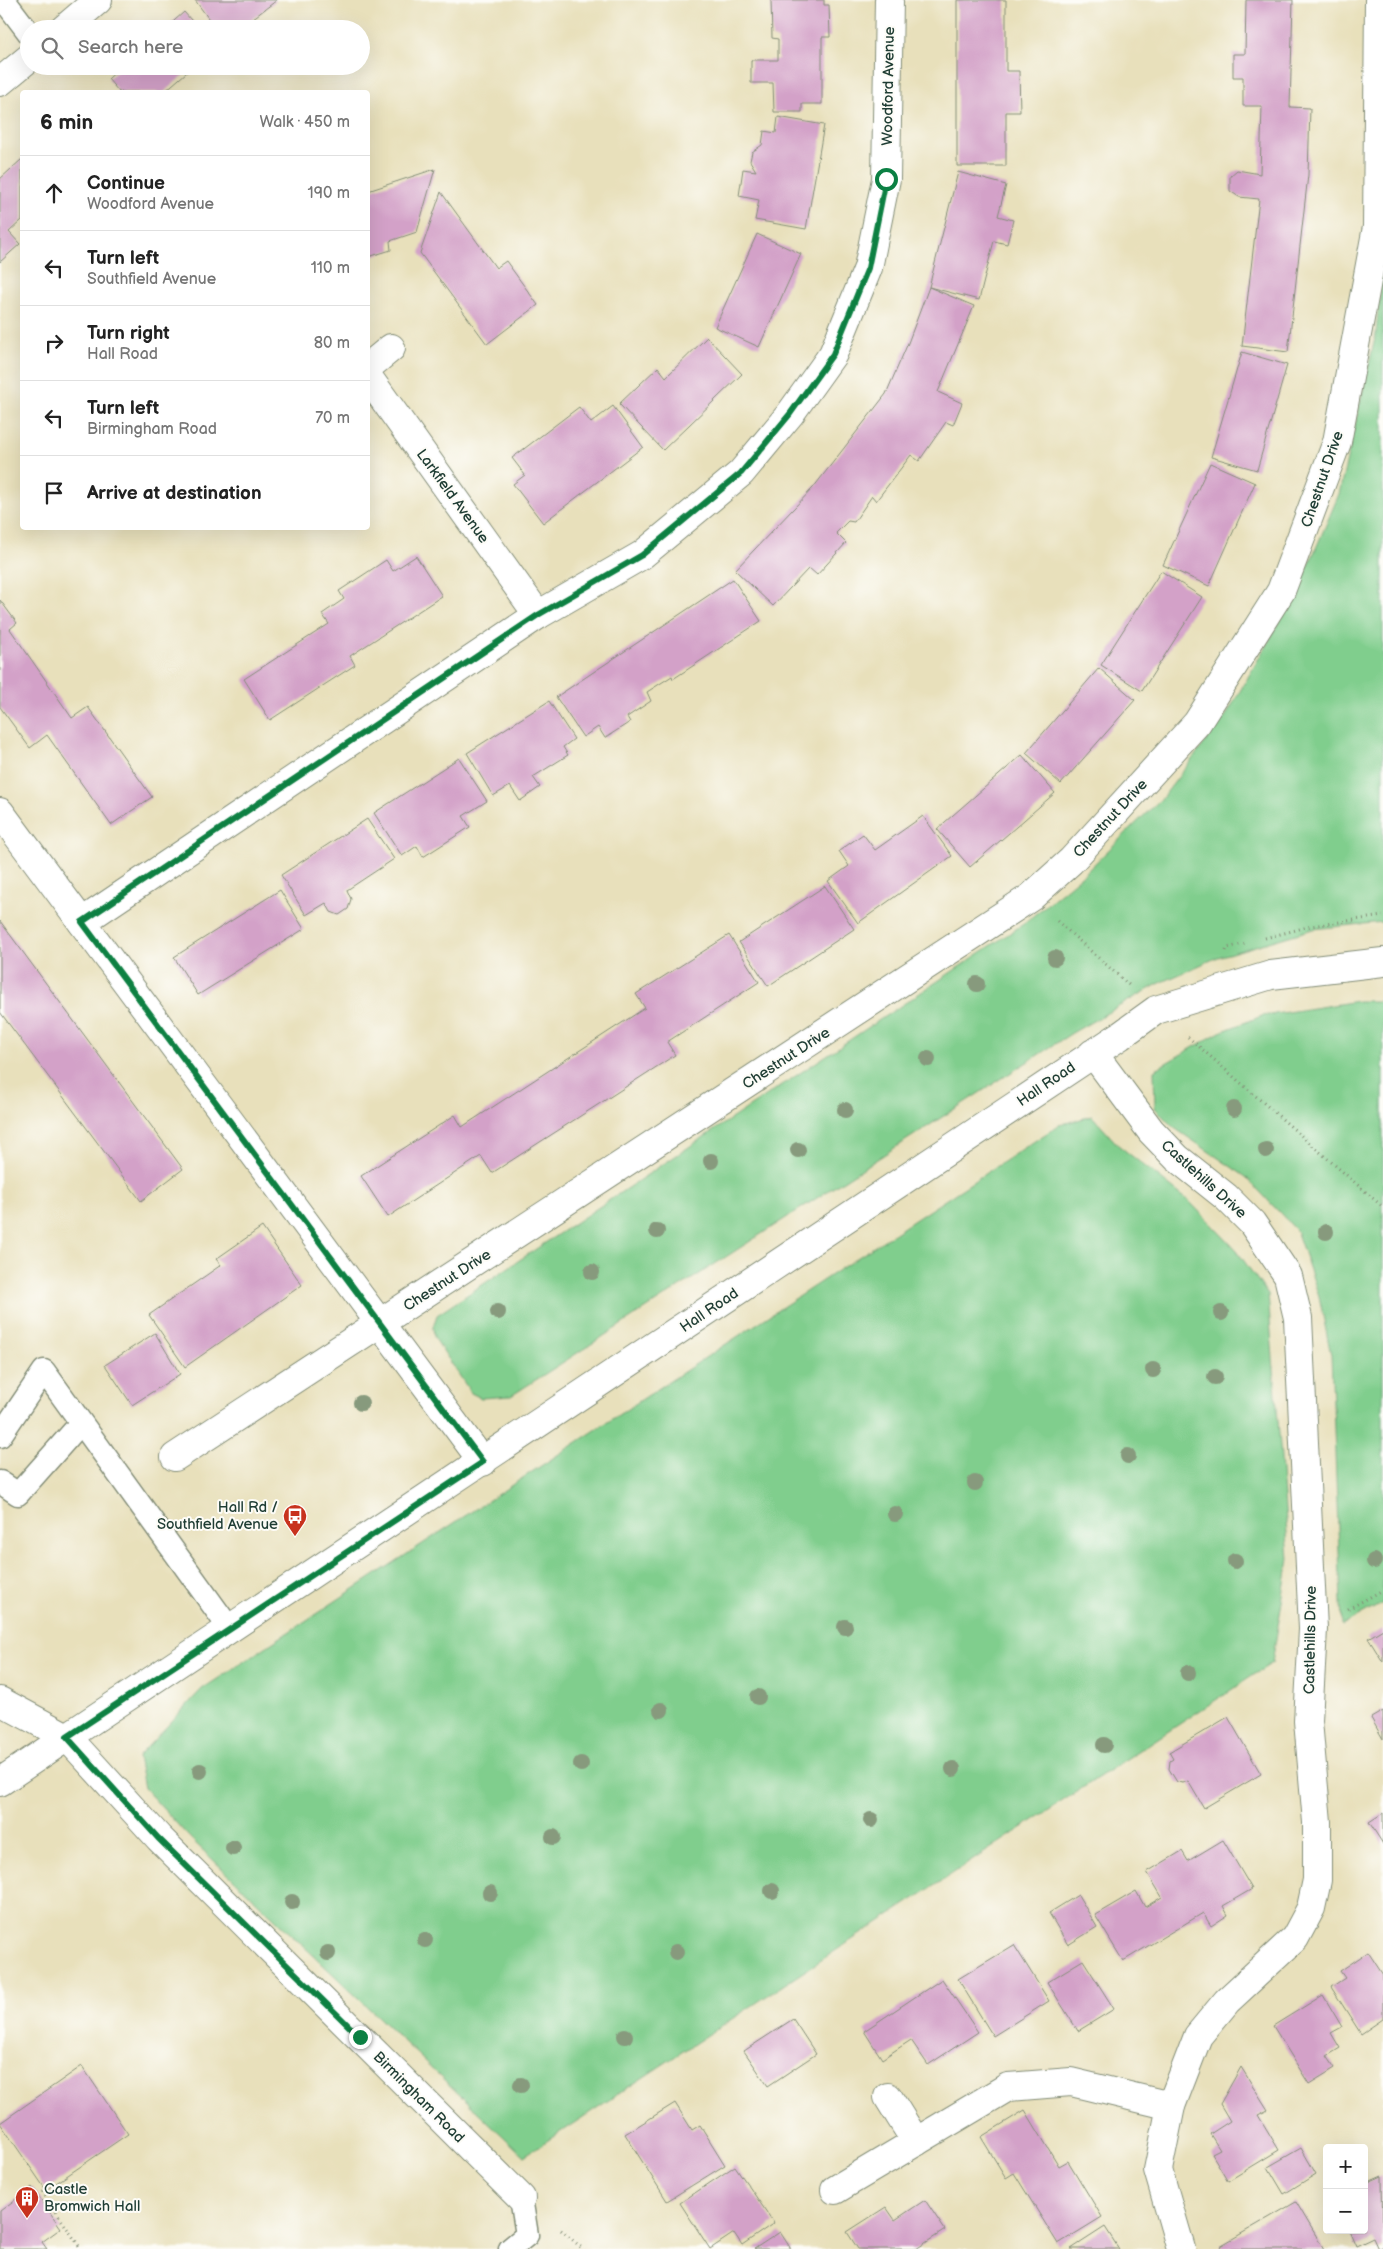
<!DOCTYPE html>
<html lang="en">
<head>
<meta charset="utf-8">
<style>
  body { margin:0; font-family:"Balsamiq Sans",sans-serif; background:#f6f6f6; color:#222 }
  .controls { position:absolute; right:15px; bottom:15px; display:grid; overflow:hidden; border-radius:5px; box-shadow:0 5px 20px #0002 }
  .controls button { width:45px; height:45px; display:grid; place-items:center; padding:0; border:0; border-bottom:1px solid #e0e0e0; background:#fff; color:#222; font:25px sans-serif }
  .stop { position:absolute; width:15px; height:15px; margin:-11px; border:4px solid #0b8043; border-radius:50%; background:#fff }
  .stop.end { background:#0b8043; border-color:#fff; box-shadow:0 1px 5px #0008 }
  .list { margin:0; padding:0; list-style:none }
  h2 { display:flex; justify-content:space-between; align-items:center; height:65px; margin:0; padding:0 20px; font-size:21px }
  h2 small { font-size:16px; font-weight:400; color:#767676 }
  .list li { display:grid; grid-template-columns:32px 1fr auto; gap:15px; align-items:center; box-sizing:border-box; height:75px; padding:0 20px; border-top:1px solid #e0e0e0 }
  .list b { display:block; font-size:19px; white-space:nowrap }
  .list p { margin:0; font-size:16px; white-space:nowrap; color:#767676 }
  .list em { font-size:16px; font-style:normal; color:#767676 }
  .icon { flex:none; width:28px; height:28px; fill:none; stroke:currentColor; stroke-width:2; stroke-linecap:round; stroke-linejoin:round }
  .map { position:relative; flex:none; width:1383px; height:2249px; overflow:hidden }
  .search { position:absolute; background:#fff; box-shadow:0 5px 20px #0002; left:20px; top:20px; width:350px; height:55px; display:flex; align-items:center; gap:12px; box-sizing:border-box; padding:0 18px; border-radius:28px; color:#767676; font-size:19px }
  .panel { position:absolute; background:#fff; box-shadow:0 5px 20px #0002; left:20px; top:90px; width:350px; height:440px; border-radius:5px }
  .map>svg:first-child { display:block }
  .green { fill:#80ce8d; stroke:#508660 }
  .building { fill:#d3a1c8 }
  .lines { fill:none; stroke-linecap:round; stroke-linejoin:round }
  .lane-casing { stroke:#848e78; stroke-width:25 }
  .street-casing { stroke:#848e78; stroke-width:30 }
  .secondary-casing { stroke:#848e78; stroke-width:30 }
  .path { stroke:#848e78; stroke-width:3; stroke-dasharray:1 4; stroke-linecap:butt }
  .lane { stroke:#fff; stroke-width:22 }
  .street { stroke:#fff; stroke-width:28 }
  .secondary { stroke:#fff; stroke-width:28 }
  .tree { fill:#879a7d }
  .route { stroke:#0b8043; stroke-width:6 }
  .labels { text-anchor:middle; stroke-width:4; stroke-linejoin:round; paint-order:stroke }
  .street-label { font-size:15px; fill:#1f3d34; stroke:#fdfcf7 }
  .poi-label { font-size:15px; fill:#1f3d34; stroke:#fdfcf7; text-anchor:end }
</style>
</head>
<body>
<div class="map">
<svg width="1383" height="2249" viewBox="0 0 1383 2249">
  <rect width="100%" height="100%" fill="#fdfcf7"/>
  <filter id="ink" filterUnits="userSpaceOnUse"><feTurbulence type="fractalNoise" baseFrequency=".02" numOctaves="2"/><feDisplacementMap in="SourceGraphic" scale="10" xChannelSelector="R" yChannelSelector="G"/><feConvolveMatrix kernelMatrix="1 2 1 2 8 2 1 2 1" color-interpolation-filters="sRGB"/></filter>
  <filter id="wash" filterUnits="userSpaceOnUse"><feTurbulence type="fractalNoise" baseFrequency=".0096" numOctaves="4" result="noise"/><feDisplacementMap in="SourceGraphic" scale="20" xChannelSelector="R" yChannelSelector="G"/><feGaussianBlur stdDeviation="1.12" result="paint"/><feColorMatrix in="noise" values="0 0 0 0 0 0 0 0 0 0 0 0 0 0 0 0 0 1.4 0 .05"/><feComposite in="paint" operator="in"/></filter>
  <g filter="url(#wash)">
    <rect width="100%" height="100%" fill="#e8e0bb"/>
    <g class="green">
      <polygon points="1383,256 1383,922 1313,929 1218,957 1158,984 1072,1033 511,1396 481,1398 471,1393 434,1337 433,1327 437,1315 1022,925 1085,873 1163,797 1227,714 1300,586 1339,494 1376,334"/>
      <polygon points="1358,1001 1383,1001 1383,1603 1342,1626 1331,1355 1319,1296 1296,1230 1246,1177 1173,1127 1155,1108 1154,1070 1220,1032 1262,1016"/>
      <polygon points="1092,1116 1118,1145 1190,1202 1237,1251 1268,1295 1289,1559 1272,1663 524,2156 189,1837 144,1788 138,1757 202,1689 1059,1125"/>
    </g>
    <g id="blocks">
      <g class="building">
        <polygon points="195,0 277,0 239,29 216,29"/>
        <polygon points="771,0 824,0 824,5 829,5 830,37 822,37 822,104 802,104 802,112 774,112 773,83 751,83 751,60 778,60 778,39 772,38"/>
        <polygon points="957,0 1006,0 1006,71 1019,71 1020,112 1006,112 1006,166 957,166"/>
        <polygon points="1246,0 1293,0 1290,107 1310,108 1308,175 1288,352 1242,346 1259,199 1239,197 1230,191 1230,176 1237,170 1260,174 1262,106 1243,106 1243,77 1233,77 1233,54 1245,54"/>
        <polygon points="184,12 199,29 165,29"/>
        <polygon points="122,66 194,66 164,92 119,92 108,79"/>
        <polygon points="778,117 824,125 806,229 755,220 759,200 739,196 743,169 756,171 750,161 752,152 762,145 764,131 776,133"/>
        <polygon points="22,159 22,220 9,232 20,244 0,262 0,179"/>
        <polygon points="435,169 417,232 390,241 391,250 368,257 368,191"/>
        <polygon points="958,172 1006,185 998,216 1013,220 1007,244 994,241 979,300 929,287"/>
        <polygon points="441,192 496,268 506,261 538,305 487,344 420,253"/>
        <polygon points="757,234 801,254 759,347 715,327"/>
        <polygon points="929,287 974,306 938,392 962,403 953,425 946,422 919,461 911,455 876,501 872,496 854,522 848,521 836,533 846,543 817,575 809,568 773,606 735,570 813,488 886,394 908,343"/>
        <polygon points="707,337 742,374 663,450 619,404 658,367 666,377"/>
        <polygon points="1242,352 1287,365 1257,470 1211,457"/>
        <polygon points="613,406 643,447 543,523 513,484 525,475 512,458 579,407 591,423"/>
        <polygon points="1210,463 1255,483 1209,586 1163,565"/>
        <polygon points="416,556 442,596 350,656 355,665 270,720 244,679 329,624 322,614 344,599 339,591 386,560 393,571"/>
        <polygon points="1161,571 1202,597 1142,691 1101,665"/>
        <polygon points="733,579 761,621 673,679 672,676 647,692 651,701 627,717 630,722 605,738 598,727 583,737 556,697"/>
        <polygon points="0,600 17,623 10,629 72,718 88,707 152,797 111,825 47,735 30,748 0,707"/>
        <polygon points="1099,668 1135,700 1061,784 1026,753"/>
        <polygon points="549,701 574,739 563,747 568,755 533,777 540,787 520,801 510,786 493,796 467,753"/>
        <polygon points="1022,755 1055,793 970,867 937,829"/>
        <polygon points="459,758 487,801 463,816 470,827 423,857 417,846 402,856 374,813"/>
        <polygon points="923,816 952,856 858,923 828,881 849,866 839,851 863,834 875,850"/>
        <polygon points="367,819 394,859 347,890 351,899 348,909 339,915 331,912 326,903 306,915 281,875"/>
        <polygon points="825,886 854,929 768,986 739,942"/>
        <polygon points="280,890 304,929 198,995 174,957"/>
        <polygon points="0,921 183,1169 141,1201 0,1012"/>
        <polygon points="729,935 759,982 667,1042 675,1055 492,1173 481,1156 388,1217 361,1176 455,1115 462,1127 645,1008 636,994"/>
        <polygon points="262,1227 302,1285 185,1367 149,1315 221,1265 216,1259"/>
        <polygon points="155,1333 180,1374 132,1405 105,1365"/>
        <polygon points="1383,1629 1383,1662 1368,1638"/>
        <polygon points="1383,1711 1383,1739 1371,1718"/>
        <polygon points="1228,1717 1261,1774 1204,1808 1188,1781 1183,1783 1177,1782 1169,1769 1170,1761 1173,1759 1169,1752"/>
        <polygon points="1383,1813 1383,1844 1369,1822"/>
        <polygon points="1223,1840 1252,1889 1223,1906 1228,1915 1211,1926 1203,1913 1123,1961 1095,1915 1136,1891 1145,1907 1162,1897 1147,1872 1182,1851 1188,1861"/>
        <polygon points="1078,1895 1097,1927 1068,1945 1049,1913"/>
        <polygon points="1014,1945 1049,2001 993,2036 958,1979"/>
        <polygon points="1368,1952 1383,1975 1383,2019 1361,2034 1331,1987 1345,1978 1340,1971"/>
        <polygon points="1083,1960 1114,2009 1078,2031 1047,1982"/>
        <polygon points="942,1979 978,2032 928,2065 911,2040 882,2059 864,2031"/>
        <polygon points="1323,1995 1342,2027 1331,2033 1340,2048 1327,2056 1335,2068 1309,2084 1273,2026"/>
        <polygon points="793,2019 816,2054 768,2086 744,2051"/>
        <polygon points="82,2066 128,2134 46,2190 0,2123"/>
        <polygon points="1241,2067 1268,2110 1258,2115 1279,2150 1228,2181 1212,2154 1220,2150 1210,2134 1230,2121 1220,2104"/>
        <polygon points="675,2103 692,2130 700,2125 725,2165 667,2201 625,2134"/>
        <polygon points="1025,2110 1059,2166 1068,2161 1102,2217 1058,2244 1014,2173 1006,2178 981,2137"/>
        <polygon points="1301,2148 1316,2174 1284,2194 1268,2167"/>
        <polygon points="735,2166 774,2223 742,2245 734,2233 710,2249 680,2203"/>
        <polygon points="1382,2176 1383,2246 1378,2249 1373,2238 1356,2246 1349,2230 1364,2230 1364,2184"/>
        <polygon points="32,2187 61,2228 42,2242 47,2249 0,2249 0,2211"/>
        <polygon points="925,2200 945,2230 916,2249 858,2249 847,2232 886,2207 895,2220"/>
        <polygon points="1296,2202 1324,2249 1222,2249 1220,2246"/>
        <polygon points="1105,2227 1119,2249 1071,2249"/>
        <polygon points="780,2232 791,2249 754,2249"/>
      </g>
    </g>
  </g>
  <g filter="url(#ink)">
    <use href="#blocks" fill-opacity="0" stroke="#848e78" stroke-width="1"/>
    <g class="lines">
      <g class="lane-casing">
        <g id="lane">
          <polyline points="4,0 29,33"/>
          <polyline points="0,1436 44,1371 230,1629"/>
          <polyline points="0,1482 18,1494 80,1424"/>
          <polyline points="510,2249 527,2235 521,2198"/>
        </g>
      </g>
      <g class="street-casing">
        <g id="street">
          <polyline points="64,29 98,0"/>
          <polyline points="0,82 29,58"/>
          <polyline points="368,367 391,348"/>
          <polyline points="368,377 538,615"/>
          <polyline points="0,812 483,1462"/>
          <polyline points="82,922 538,615 642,555 741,473 790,414 833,354 868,268 886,179 889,0"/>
          <polyline points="1093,1053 1151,1131 1177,1158 1226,1197 1252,1223 1288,1276 1298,1318 1313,1629 1308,1721 1317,1822 1317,1880 1311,1908 1295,1938 1227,2001 1198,2036 1171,2106 1158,2170 1181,2249"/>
          <polyline points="175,1457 1031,897 1071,861 1197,723 1281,591 1337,442 1377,227 1379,0"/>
          <polyline points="0,1782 67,1737 159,1838 521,2198"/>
          <polyline points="888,2097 916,2142"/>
          <polyline points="835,2190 1008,2087 1071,2082 1171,2106"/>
        </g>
      </g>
      <g class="secondary-casing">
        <polyline id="secondary" points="0,1701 67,1737 1120,1036 1156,1010 1271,975 1383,962"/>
      </g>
      <g class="path">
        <polyline points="1057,921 1129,985"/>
        <polyline points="1265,938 1311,926 1383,916"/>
        <polyline points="1226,951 1227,948 1247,943"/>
        <polyline points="1188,1037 1383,1207"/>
        <polyline points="1348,1609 1383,1590"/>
        <polyline points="42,2191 81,2249"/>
        <polyline points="561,2230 583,2249"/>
      </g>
      <use href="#lane" class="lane"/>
      <use href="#street" class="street"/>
      <use href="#secondary" class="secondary"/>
    </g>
    <g class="tree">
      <circle cx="1055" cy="958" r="8"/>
      <circle cx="977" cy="984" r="8"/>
      <circle cx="928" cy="1059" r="8"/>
      <circle cx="1234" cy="1109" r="8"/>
      <circle cx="845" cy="1110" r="8"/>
      <circle cx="798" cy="1150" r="8"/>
      <circle cx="1266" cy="1150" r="8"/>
      <circle cx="711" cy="1161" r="8"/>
      <circle cx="657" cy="1231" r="8"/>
      <circle cx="1326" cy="1232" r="8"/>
      <circle cx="592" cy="1272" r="8"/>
      <circle cx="498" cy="1312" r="8"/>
      <circle cx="1221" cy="1313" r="8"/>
      <circle cx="1153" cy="1370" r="8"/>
      <circle cx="1215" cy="1377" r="8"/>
      <circle cx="361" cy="1403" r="8"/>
      <circle cx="1128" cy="1456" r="8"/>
      <circle cx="975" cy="1483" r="8"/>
      <circle cx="895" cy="1514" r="8"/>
      <circle cx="1235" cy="1561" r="8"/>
      <circle cx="1374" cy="1561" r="8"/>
      <circle cx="845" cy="1627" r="8"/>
      <circle cx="1188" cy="1673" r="8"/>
      <circle cx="758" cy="1697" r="8"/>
      <circle cx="661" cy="1710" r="8"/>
      <circle cx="1104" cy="1745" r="8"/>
      <circle cx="581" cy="1764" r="8"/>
      <circle cx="953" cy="1769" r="8"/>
      <circle cx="200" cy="1771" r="8"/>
      <circle cx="871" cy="1820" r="8"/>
      <circle cx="553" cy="1837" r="8"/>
      <circle cx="233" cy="1848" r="8"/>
      <circle cx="772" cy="1891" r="8"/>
      <circle cx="490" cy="1893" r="8"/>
      <circle cx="292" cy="1902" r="8"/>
      <circle cx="425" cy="1940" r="8"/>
      <circle cx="676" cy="1952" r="8"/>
      <circle cx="328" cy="1953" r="8"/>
      <circle cx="625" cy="2036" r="8"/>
      <circle cx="521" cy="2085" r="8"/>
    </g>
  </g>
  <g class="lines" filter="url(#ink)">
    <polyline class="route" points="360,2037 158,1838 67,1737 483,1462 82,922 538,615 642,555 741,473 790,414 833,354 868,268 886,179"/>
  </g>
  <defs>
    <g id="bus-pin" transform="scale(1.25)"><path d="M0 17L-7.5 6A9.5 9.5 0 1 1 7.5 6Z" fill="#c8321e" stroke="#fdfcf7"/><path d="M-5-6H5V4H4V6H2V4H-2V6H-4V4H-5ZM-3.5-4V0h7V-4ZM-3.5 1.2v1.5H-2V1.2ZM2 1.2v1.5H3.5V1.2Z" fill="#fff"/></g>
    <g id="building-pin" transform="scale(1.25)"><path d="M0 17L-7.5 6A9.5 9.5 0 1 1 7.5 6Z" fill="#c8321e" stroke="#fdfcf7"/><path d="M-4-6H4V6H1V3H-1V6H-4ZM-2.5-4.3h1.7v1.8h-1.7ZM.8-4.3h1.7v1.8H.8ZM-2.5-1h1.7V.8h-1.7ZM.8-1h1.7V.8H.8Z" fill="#fff"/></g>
  </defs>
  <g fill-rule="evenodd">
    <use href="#bus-pin" x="295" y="1516"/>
    <use href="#building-pin" x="27" y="2198"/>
  </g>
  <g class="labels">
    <g class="street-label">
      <text transform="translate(888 86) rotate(-89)" y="5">Woodford Avenue</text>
      <text transform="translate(1322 479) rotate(-71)" y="5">Chestnut Drive</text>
      <text transform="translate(453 496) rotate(54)" y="5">Larkfield Avenue</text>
      <text transform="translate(1110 818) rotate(-47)" y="5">Chestnut Drive</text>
      <text transform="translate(786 1058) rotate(-33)" y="5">Chestnut Drive</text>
      <text transform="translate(1046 1084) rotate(-34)" y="5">Hall Road</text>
      <text transform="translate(1204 1179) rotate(42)" y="5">Castlehills Drive</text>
      <text transform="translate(447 1280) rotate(-33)" y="5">Chestnut Drive</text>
      <text transform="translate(709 1310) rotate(-34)" y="5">Hall Road</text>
      <text transform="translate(1310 1640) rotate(-89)" y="5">Castlehills Drive</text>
      <text transform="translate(419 2097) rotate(45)" y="5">Birmingham Road</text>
    </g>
    <g class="poi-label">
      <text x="278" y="1512">Hall Rd /<tspan x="278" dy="17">Southfield Avenue</tspan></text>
      <text x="44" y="2194" text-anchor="start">Castle<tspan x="44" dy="17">Bromwich Hall</tspan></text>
    </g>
  </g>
</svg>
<div class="controls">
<button>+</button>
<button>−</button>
</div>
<div class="stop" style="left:886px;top:179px"></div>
<div class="stop end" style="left:360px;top:2037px"></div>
<div class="search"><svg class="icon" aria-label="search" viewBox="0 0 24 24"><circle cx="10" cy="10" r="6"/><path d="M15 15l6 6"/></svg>Search here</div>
<section class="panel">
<h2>6 min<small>Walk · 450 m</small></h2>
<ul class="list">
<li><svg class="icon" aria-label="ahead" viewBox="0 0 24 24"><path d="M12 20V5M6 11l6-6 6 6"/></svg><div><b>Continue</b><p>Woodford Avenue</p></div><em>190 m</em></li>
<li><svg class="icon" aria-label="left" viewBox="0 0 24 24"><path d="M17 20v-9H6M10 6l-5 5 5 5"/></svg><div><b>Turn left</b><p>Southfield Avenue</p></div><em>110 m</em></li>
<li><svg class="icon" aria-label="right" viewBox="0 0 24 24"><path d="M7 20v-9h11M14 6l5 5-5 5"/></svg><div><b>Turn right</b><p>Hall Road</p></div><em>80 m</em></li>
<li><svg class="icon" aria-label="left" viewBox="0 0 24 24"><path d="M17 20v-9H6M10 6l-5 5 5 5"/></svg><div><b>Turn left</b><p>Birmingham Road</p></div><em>70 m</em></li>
<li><svg class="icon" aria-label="arrive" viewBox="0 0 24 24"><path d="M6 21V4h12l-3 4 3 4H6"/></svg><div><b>Arrive at destination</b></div></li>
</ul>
</section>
</div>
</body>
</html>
